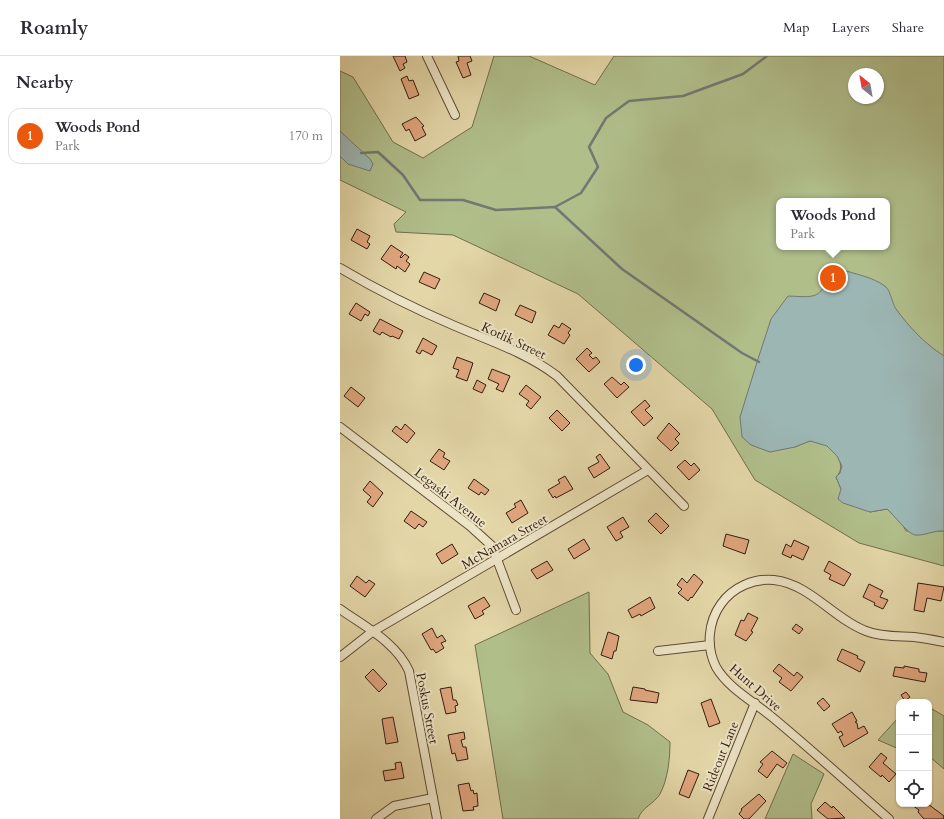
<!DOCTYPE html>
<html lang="en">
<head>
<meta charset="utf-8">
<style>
  body { margin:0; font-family:Cardo,serif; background:#f2f2f3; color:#2b2b33 }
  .controls { position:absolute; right:12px; bottom:12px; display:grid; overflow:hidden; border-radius:8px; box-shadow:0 1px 3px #0004 }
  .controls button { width:36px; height:36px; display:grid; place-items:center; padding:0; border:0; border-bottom:1px solid #e1e1e2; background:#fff; color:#2b2b33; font:20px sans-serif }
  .compass { position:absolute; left:508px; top:12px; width:36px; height:36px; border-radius:50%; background:#fff; box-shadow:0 1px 3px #0004; rotate:329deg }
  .you { position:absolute; left:296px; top:309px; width:14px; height:14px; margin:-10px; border:3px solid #fff; border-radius:50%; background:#1a73e8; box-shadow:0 0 0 6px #1a73e833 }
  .badge { display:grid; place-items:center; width:26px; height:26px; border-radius:50%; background:#ea580c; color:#fff; font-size:13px; font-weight:700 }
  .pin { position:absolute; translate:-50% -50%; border:2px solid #fff; box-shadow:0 1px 4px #0006 }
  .popup { position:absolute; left:436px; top:142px; width:114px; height:52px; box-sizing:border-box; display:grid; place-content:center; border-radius:8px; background:#fff; filter:drop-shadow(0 1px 3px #0005); font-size:13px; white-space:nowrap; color:#7c7c81 }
  .popup b { font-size:15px; color:#2b2b33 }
  .popup::after { content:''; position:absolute; left:50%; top:100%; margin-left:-8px; border:8px solid transparent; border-top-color:#fff }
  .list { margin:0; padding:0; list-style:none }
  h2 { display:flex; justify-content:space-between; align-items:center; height:52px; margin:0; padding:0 16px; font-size:17px }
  h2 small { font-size:13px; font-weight:400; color:#7c7c81 }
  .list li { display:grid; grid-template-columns:26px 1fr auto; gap:12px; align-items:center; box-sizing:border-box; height:56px; margin:0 8px 8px; padding:0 8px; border:1px solid #e1e1e2; border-radius:12px }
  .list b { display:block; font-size:15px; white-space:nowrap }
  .list p { margin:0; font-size:13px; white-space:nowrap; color:#7c7c81 }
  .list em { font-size:13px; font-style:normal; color:#7c7c81 }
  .icon { flex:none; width:22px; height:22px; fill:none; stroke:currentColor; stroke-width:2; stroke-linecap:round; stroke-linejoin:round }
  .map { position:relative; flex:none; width:604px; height:763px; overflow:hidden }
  header { display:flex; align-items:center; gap:24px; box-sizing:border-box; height:56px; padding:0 20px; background:#fff; border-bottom:1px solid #e1e1e2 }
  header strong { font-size:19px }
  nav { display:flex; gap:22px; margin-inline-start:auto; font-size:14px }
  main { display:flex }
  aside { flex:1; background:#fff }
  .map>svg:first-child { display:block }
  .green { fill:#b0be8a; stroke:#726d4c; fill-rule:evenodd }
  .water { fill:#9cb6b4; stroke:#727872 }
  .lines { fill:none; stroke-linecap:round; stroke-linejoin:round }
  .stream { stroke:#727872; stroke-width:2.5 }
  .building { fill:#e0a67f; stroke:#331c0e }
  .minor-casing { stroke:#5f4a34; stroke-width:10 }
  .minor { stroke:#ede4c6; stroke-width:8 }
  .labels { text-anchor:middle; stroke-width:4; stroke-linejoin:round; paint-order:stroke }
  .street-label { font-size:13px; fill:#331c0e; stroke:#ede4c6 }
</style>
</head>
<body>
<header>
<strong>Roamly</strong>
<nav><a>Map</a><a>Layers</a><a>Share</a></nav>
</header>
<main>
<aside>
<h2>Nearby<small></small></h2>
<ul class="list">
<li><span class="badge">1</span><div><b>Woods Pond</b><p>Park</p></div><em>170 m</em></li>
</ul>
</aside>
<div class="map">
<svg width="604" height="763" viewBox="0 0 604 763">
  <rect width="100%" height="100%" fill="#e3d6a7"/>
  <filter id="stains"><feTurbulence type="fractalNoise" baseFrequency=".005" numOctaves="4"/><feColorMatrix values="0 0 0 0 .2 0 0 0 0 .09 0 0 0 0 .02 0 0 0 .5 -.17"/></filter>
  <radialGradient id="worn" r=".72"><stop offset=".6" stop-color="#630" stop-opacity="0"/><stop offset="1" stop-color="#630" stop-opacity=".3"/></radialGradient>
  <g class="green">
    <path d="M 154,0 L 189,0 L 255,29 L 274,0 L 604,0 L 604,401 L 405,348 L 455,391 C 460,389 465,386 470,385 C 487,383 511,407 496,421 L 501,433 L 530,456 L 547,453 L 561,466 L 566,475 L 604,475 L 604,510 L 519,487 L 415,424 L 372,353 L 238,238 L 113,179 L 56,176 L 54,168 L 66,156 L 0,124 L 0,15 L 13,21 L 53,86 L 83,102 L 132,71 ZM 514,18 L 538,18 L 538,42 L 514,42 ZM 439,145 L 547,145 L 547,191 L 439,191 Z"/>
    <path d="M 249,536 L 250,597 L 268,618 L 283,656 L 308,669 L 330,686 C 330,702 328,723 320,738 C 314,748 302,751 298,763 L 163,763 L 135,589 Z"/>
    <polygon points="592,653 604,660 604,713 589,700 589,671"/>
    <polygon points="559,661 559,693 538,684"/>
    <polygon points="453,698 484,718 471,748 472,763 425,763"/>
  </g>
  <g class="water">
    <polygon points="0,75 30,103 33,108 30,115 8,108 0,100"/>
    <path d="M 500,213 C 514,218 534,221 546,231 C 551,236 552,247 556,253 C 570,272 584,287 604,300 L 604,475 C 594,474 585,480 575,479 C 568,478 554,459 547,453 L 530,456 L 503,447 L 498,443 L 501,433 L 496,421 L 500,417 L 502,410 L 497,400 L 487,390 L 470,385 L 455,391 L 430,396 L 411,389 L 402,381 L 400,361 L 418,303 L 431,263 L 448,240 C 475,241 480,244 490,217 Z"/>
  </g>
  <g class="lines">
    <g class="stream">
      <polyline points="21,97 38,96 63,119 80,144 123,144 156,154 215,151 282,213 402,297 419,306"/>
      <polyline points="215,151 241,137 258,111 249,91 266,62 289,45 343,40 403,18 427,0"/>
    </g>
  </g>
  <g class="building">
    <polygon points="53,0 65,0 67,6 63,8 65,12 60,15"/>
    <polygon points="118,0 130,0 132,5 127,7 131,19 123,22 116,6 119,5"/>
    <polygon points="67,20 69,25 73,24 79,39 69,43 61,23"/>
    <polygon points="76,61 84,70 82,71 86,79 75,85 69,73 66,75 62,68"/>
    <polygon points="17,173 30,180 27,186 30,188 27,193 11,184"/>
    <polygon points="51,189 63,197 60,201 61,202 65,198 69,201 66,205 70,208 65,216 57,210 56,213 41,203"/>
    <polygon points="84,216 100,223 95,233 79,226"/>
    <polygon points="144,237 160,244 156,255 139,247"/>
    <polygon points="16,247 30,256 28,260 25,258 21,265 9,258"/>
    <polygon points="180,249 196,256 192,267 175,259"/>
    <polygon points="40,263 63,275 59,283 52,280 51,281 42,276 40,279 33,275"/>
    <polygon points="222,267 231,273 228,277 230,279 224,288 208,279 214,269 219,272"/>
    <polygon points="83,282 97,290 92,299 82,294 80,298 76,296"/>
    <polygon points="247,292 252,297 249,299 253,303 256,301 260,306 249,316 236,303"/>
    <polygon points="117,301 133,307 127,325 116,321 119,314 113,312"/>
    <polygon points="152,313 170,320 163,336 156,333 159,328 148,323"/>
    <polygon points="272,321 281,329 284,326 289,331 277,342 264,328"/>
    <polygon points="137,324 146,329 142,337 133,333"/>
    <polygon points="186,329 201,341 191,353 186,349 189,345 179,338"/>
    <polygon points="11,331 25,342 18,351 4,340"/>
    <polygon points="305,344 310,350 305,354 313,362 304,370 291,356"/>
    <polygon points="217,354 230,367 222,375 209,362"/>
    <polygon points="329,367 340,378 335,383 339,387 331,395 317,382"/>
    <polygon points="65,368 75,377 67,387 52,375 56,370 61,374"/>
    <polygon points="99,393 105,397 103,401 110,405 104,414 90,405"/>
    <polygon points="260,398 270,412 254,422 248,412 259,406 256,401"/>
    <polygon points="345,404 351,410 354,407 360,414 349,424 337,411"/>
    <polygon points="225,420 233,433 216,442 215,440 213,442 208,434 220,427 218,424"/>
    <polygon points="134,423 149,434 145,439 141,436 139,439 128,432"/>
    <polygon points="30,425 43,437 33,451 27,446 31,441 23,434"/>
    <polygon points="181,444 188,457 172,467 166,457 176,451 174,448"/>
    <polygon points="71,455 87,466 83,471 79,468 75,473 64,465"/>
    <polygon points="316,457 329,470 321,478 308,465"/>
    <polygon points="283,461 289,471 280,476 283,481 276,485 267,471"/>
    <polygon points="386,478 409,484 405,498 383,490"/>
    <polygon points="244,483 250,493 234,503 228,493"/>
    <polygon points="454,484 469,491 463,504 452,499 451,502 442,498 446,488 451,491"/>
    <polygon points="112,488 118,498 102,508 96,498"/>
    <polygon points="207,505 213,514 197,523 191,514"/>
    <polygon points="489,505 511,518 504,530 489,523 491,519 484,515"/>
    <polygon points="354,518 363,526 352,542 351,541 348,545 338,537 342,533 337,529 342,522 347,527"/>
    <polygon points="17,520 26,527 29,524 35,528 25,541 10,530"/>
    <polygon points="578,527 604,531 601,545 587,542 584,556 574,554"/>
    <polygon points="529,528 543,535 540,541 548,544 543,553 534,549 535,547 523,541"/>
    <polygon points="144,541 150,550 142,555 144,558 135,563 128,550"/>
    <polygon points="310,541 315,552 301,560 300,558 292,562 288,554"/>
    <polygon points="408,557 418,562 411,575 413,576 406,585 395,579 401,564 404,565"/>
    <polygon points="456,568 463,573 459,578 452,573"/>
    <polygon points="92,572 97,582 102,579 106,585 101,587 104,592 96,597 93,593 91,594 82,578"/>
    <polygon points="268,576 279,580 276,595 274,595 272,603 261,599"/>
    <polygon points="502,593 518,600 517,602 525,606 520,616 497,604"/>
    <polygon points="439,608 454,620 457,616 463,621 451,635 439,626 442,622 433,615"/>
    <polygon points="564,610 579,613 579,616 587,617 585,626 553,620 555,611 564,612"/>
    <polygon points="33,613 47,628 39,636 25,621"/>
    <polygon points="111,631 113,644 116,644 118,649 115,650 116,656 106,658 100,633"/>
    <polygon points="293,631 305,633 305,634 319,637 317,647 290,644"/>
    <polygon points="566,636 570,641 565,645 561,639"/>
    <polygon points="483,642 490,650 484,655 477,647"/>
    <polygon points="371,643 380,667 369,671 361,647"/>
    <polygon points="512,656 517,665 515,666 517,667 518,673 524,670 528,677 504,691 499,681 503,679 501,675 498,677 492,668"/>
    <polygon points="53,661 58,686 46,688 42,663"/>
    <polygon points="124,676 125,683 121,684 123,691 126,691 128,703 117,705 115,697 112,698 108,679"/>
    <polygon points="432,695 447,707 443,712 437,708 427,722 418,715 423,708 420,706"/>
    <polygon points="541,697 547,702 543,707 556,718 549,726 542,719 541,721 529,711"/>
    <polygon points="61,706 64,722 45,725 43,715 56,713 55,707"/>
    <polygon points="348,714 359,718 349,742 339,738"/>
    <polygon points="129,727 131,735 133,734 134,738 137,737 138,750 133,751 134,754 123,755 118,729"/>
    <polygon points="419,738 426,745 409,763 404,763 399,758 402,754 401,753"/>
    <polygon points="485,746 492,752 493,750 505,762 488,763 477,754"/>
    <polygon points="588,748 604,760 603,763 584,763 578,756 579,754 572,749"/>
  </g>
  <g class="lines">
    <g class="minor-casing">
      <g id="minor">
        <polyline points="87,0 115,59"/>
        <path d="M 0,212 C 37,234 75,253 115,270 C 150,285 187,297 217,320 L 344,450"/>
        <polyline points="0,371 130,470 152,490 176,554"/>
        <path d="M 0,553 C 25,571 56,586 69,615 L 97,763"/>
        <polyline points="318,595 370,589"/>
        <polyline points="0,601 32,576 308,414"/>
        <polyline points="36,763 54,750 93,742"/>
        <polyline points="368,763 415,647"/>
        <path d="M 549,763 C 510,729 472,694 432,661 C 414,646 388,632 376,611 C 366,591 368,566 381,548 C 393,531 414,522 434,524 C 470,528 494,563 526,575 C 541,581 558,580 574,581 C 584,582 594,584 604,586"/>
      </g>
    </g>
    <use href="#minor" class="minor"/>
  </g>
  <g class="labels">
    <g class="street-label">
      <text transform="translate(174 284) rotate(25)" y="5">Kotlik Street</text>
      <text transform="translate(111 441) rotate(38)" y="5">Legaski Avenue</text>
      <text transform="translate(164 485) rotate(-30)" y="5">McNamara Street</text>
      <text transform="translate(416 631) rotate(41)" y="5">Hunt Drive</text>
      <text transform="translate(88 652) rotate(79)" y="5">Poskus Street</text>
      <text transform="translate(380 700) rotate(-68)" y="5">Rideout Lane</text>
    </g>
  </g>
  <rect width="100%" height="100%" filter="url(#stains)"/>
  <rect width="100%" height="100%" fill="url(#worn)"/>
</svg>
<div class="controls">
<button>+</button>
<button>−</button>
<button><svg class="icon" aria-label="locate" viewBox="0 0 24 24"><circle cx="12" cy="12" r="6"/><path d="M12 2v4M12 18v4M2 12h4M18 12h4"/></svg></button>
</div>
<svg class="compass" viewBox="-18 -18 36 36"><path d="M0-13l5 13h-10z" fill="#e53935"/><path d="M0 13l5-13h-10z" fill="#7c7c81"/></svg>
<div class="you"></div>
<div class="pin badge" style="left:493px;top:222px">1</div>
<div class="popup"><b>Woods Pond</b>Park</div>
</div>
</main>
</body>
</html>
